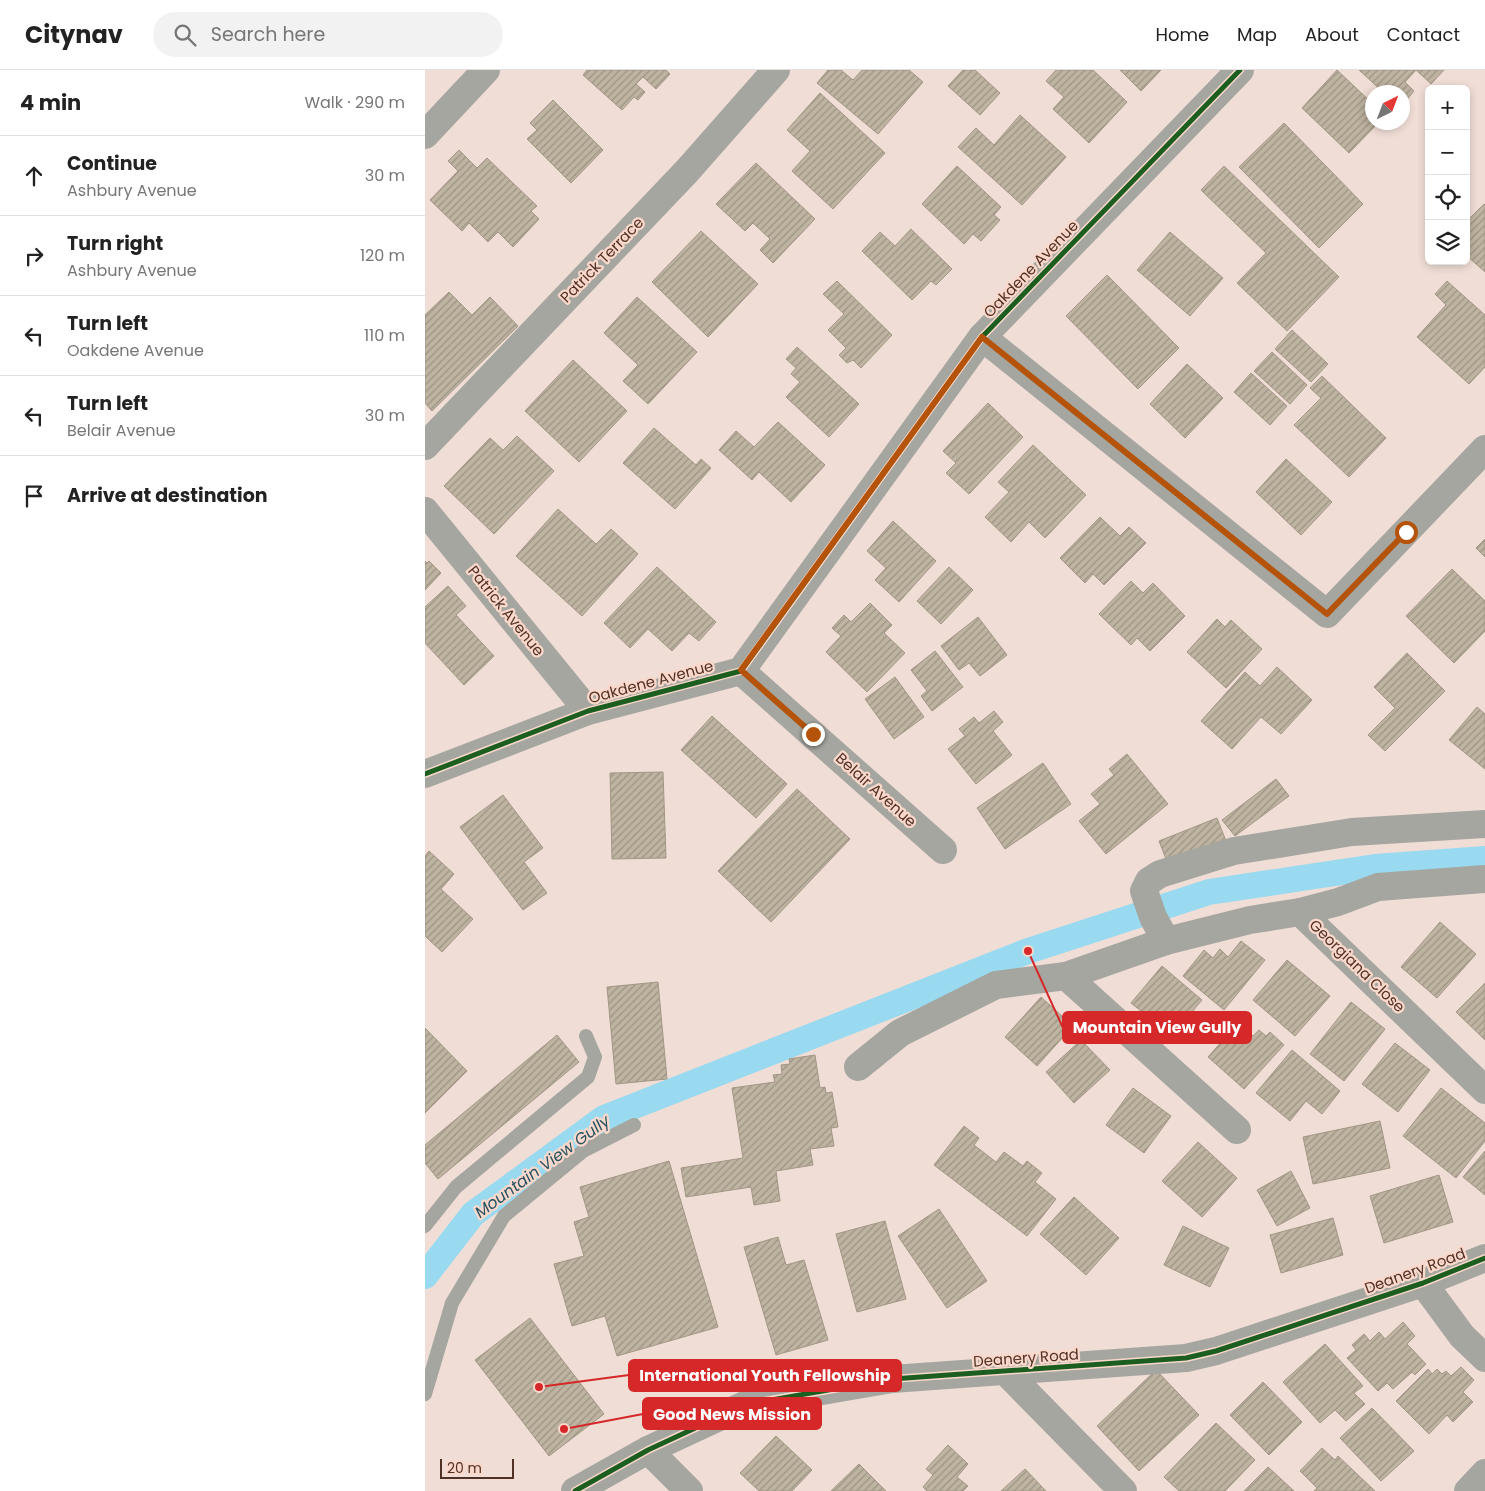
<!DOCTYPE html>
<html lang="en">
<head>
<meta charset="utf-8">
<style>
  body { margin:0; font-family:Poppins,sans-serif; background:#f2f2f2; color:#222 }
  .controls { position:absolute; right:15px; top:15px; display:grid; overflow:hidden; border-radius:8px; box-shadow:0 2px 8px #0003 }
  .controls button { width:45px; height:45px; display:grid; place-items:center; padding:0; border:0; border-bottom:1px solid #e0e0e0; background:#fff; color:#222; font:25px sans-serif }
  .compass { position:absolute; left:940px; top:15px; width:45px; height:45px; border-radius:50%; background:#fff; box-shadow:0 2px 8px #0003; rotate:42deg }
  .scale { position:absolute; left:15px; bottom:12px; width:74px; box-sizing:border-box; padding-left:5px; border:2px solid #513124; border-top:0; font-size:14px; line-height:18px; white-space:nowrap; color:#513124; -webkit-text-stroke:4px #fad8cb; paint-order:stroke }
  .stop { position:absolute; width:15px; height:15px; margin:-11px; border:4px solid #b45309; border-radius:50%; background:#fff }
  .stop.end { background:#b45309; border-color:#fff; box-shadow:0 1px 5px #0008 }
  .list { margin:0; padding:0; list-style:none }
  h2 { display:flex; justify-content:space-between; align-items:center; height:65px; margin:0; padding:0 20px; font-size:21px }
  h2 small { font-size:16px; font-weight:400; color:#767676 }
  .list li { display:grid; grid-template-columns:32px 1fr auto; gap:15px; align-items:center; box-sizing:border-box; height:80px; padding:0 20px; border-top:1px solid #e0e0e0 }
  .list b { display:block; font-size:19px; white-space:nowrap }
  .list p { margin:0; font-size:16px; white-space:nowrap; color:#767676 }
  .list em { font-size:16px; font-style:normal; color:#767676 }
  .icon { flex:none; width:28px; height:28px; fill:none; stroke:currentColor; stroke-width:2; stroke-linecap:round; stroke-linejoin:round }
  .map { position:relative; flex:none; width:1060px; height:1421px; overflow:hidden }
  header { display:flex; align-items:center; gap:30px; box-sizing:border-box; height:70px; padding:0 25px; background:#fff; border-bottom:1px solid #e0e0e0 }
  header strong { font-size:24px }
  nav { display:flex; gap:28px; margin-inline-start:auto; font-size:18px }
  .search { width:350px; height:45px; background:#f2f2f2; display:flex; align-items:center; gap:12px; box-sizing:border-box; padding:0 18px; border-radius:28px; color:#767676; font-size:19px }
  main { display:flex }
  aside { flex:1; background:#fff }
  .map>svg:first-child { display:block }
  .lines { fill:none; stroke-linecap:round; stroke-linejoin:round }
  .canal { stroke:#99daf0; stroke-width:26 }
  .building { fill:url(#building-hatch); stroke:#a19784 }
  .service { stroke:#a5a69f; stroke-width:14 }
  .minor { stroke:#a5a69f; stroke-width:28 }
  .tertiary { stroke:#a5a69f; stroke-width:28 }
  .cycleway-casing { stroke:#fad8cb; stroke-width:8 }
  .cycleway { stroke:#1b5e20; stroke-width:5 }
  .route { stroke:#b45309; stroke-width:6 }
  .labels { text-anchor:middle; stroke-width:4.5; stroke-linejoin:round; paint-order:stroke }
  .street-label { font-size:15px; fill:#513124; stroke:#fad8cb }
  .water-label { font-size:16px; font-style:italic; fill:#255160; stroke:#fad8cb }
  .leader { fill:none; stroke:#d62828; stroke-width:2 }
  .callout-dot { fill:#d62828; stroke:#fad8cb; stroke-width:2 }
  .callout { fill:#d62828; stroke:#d62828; stroke-width:2 }
  .callout-label { font-size:16px; text-anchor:middle; font-weight:bold; fill:#fff }
</style>
</head>
<body>
<header>
<strong>Citynav</strong>
<div class="search"><svg class="icon" aria-label="search" viewBox="0 0 24 24"><circle cx="10" cy="10" r="6"/><path d="M15 15l6 6"/></svg>Search here</div>
<nav><a>Home</a><a>Map</a><a>About</a><a>Contact</a></nav>
</header>
<main>
<aside>
<h2>4 min<small>Walk · 290 m</small></h2>
<ul class="list">
<li><svg class="icon" aria-label="ahead" viewBox="0 0 24 24"><path d="M12 20V5M6 11l6-6 6 6"/></svg><div><b>Continue</b><p>Ashbury Avenue</p></div><em>30 m</em></li>
<li><svg class="icon" aria-label="right" viewBox="0 0 24 24"><path d="M7 20v-9h11M14 6l5 5-5 5"/></svg><div><b>Turn right</b><p>Ashbury Avenue</p></div><em>120 m</em></li>
<li><svg class="icon" aria-label="left" viewBox="0 0 24 24"><path d="M17 20v-9H6M10 6l-5 5 5 5"/></svg><div><b>Turn left</b><p>Oakdene Avenue</p></div><em>110 m</em></li>
<li><svg class="icon" aria-label="left" viewBox="0 0 24 24"><path d="M17 20v-9H6M10 6l-5 5 5 5"/></svg><div><b>Turn left</b><p>Belair Avenue</p></div><em>30 m</em></li>
<li><svg class="icon" aria-label="arrive" viewBox="0 0 24 24"><path d="M6 21V4h12l-3 4 3 4H6"/></svg><div><b>Arrive at destination</b></div></li>
</ul>
</aside>
<div class="map">
<svg width="1060" height="1421" viewBox="0 0 1060 1421">
  <defs>
    <pattern id="building-hatch" width="6" height="6" patternUnits="userSpaceOnUse" patternTransform="scale(1.25)"><rect width="6" height="6" fill="#beb4a1"/><path d="M-1 1l2-2M0 6l6-6M5 7l2-2" fill="none" stroke="#9d9383"/></pattern>
  </defs>
  <rect width="100%" height="100%" fill="#f0ddd6"/>
  <g class="lines">
    <polyline class="canal" points="0,1206 48,1144 179,1048 603,881 784,822 950,797 1060,789"/>
  </g>
  <g class="building">
    <polygon points="162,0 241,0 245,4 231,19 218,7 211,14 220,22 213,30 209,27 197,40 158,5"/>
    <polygon points="403,0 416,0 428,10 437,0 484,0 498,12 453,64 392,13"/>
    <polygon points="538,0 550,0 575,23 555,45 523,16"/>
    <polygon points="631,0 668,0 702,32 664,73 628,39 639,27 621,11"/>
    <polygon points="695,0 736,0 716,21"/>
    <polygon points="912,0 948,34 948,52 954,52 924,83 877,38"/>
    <polygon points="934,0 1019,0 1006,14 991,0 980,12 989,21 978,34 978,22 958,22"/>
    <polygon points="395,23 460,83 408,139 367,101 385,81 362,60"/>
    <polygon points="128,30 178,80 146,113 102,69 112,60 105,53"/>
    <polygon points="595,45 641,87 597,135 533,77 551,58 569,75"/>
    <polygon points="859,53 938,134 894,178 814,97"/>
    <polygon points="34,80 52,98 62,88 112,136 106,141 114,149 88,177 73,162 63,172 44,153 37,161 5,130 33,101 23,91"/>
    <polygon points="331,93 390,149 348,193 335,180 345,169 328,153 320,161 291,134"/>
    <polygon points="532,96 576,137 569,145 575,150 556,171 548,164 539,174 497,134"/>
    <polygon points="799,96 914,207 862,261 812,213 841,183 776,120"/>
    <polygon points="1059,134 1060,135 1060,202 1041,185 1041,152"/>
    <polygon points="486,159 527,199 511,215 506,211 487,230 437,181 455,162 470,176"/>
    <polygon points="276,161 333,214 283,267 227,212"/>
    <polygon points="745,162 798,208 765,246 712,200"/>
    <polygon points="682,205 754,278 713,319 641,246"/>
    <polygon points="412,211 467,265 436,298 428,290 422,293 414,285 421,278 403,260 419,244 398,224"/>
    <polygon points="1022,211 1060,245 1060,297 1044,314 992,267 1021,235 1010,224"/>
    <polygon points="24,222 47,245 65,227 93,256 7,341 0,333 0,245"/>
    <polygon points="212,227 272,282 223,334 198,311 213,295 179,263"/>
    <polygon points="867,260 903,294 886,312 850,279"/>
    <polygon points="372,277 434,334 404,367 361,327 375,312 366,304 371,298 361,289"/>
    <polygon points="847,282 882,315 865,334 829,301"/>
    <polygon points="148,290 202,341 154,392 100,341"/>
    <polygon points="762,294 798,328 760,368 725,334"/>
    <polygon points="826,303 862,336 845,355 809,322"/>
    <polygon points="897,306 961,368 924,407 869,355 896,328 885,318"/>
    <polygon points="563,333 598,367 544,424 521,403 531,393 518,381"/>
    <polygon points="353,352 400,395 366,432 334,402 327,410 294,380 311,361 329,377"/>
    <polygon points="229,358 271,395 276,389 286,398 250,439 198,393"/>
    <polygon points="92,366 129,401 69,464 19,416 65,368 78,380"/>
    <polygon points="608,375 661,425 620,468 604,452 586,472 560,447 584,422 573,412"/>
    <polygon points="861,389 907,432 876,465 831,422"/>
    <polygon points="133,439 171,474 186,459 213,484 157,546 91,486"/>
    <polygon points="675,447 695,466 704,457 721,473 679,515 668,504 660,513 635,488"/>
    <polygon points="468,451 511,491 474,532 450,510 461,498 442,481"/>
    <polygon points="1060,469 1060,487 1051,478"/>
    <polygon points="0,491 2,493 4,491 16,503 0,520"/>
    <polygon points="232,497 291,552 274,571 264,563 247,581 223,559 205,578 179,553"/>
    <polygon points="524,497 548,520 516,554 492,531"/>
    <polygon points="1027,499 1060,531 1060,561 1029,593 981,546"/>
    <polygon points="706,511 718,523 728,513 760,546 725,581 712,568 706,575 674,544"/>
    <polygon points="23,516 41,536 31,545 69,586 39,615 0,573 0,537"/>
    <polygon points="445,533 467,555 459,563 480,583 442,622 401,582 416,566 407,558 419,545 426,552"/>
    <polygon points="553,547 582,585 555,606 544,593 534,600 516,576"/>
    <polygon points="792,549 800,557 806,550 837,579 801,618 762,582"/>
    <polygon points="510,581 538,617 507,641 496,626 502,621 486,600"/>
    <polygon points="982,583 1020,621 960,681 943,665 970,638 949,617"/>
    <polygon points="852,597 887,630 856,664 836,647 807,679 776,651 820,602 835,616"/>
    <polygon points="470,607 499,647 469,669 440,629"/>
    <polygon points="1052,637 1060,644 1060,699 1024,670"/>
    <polygon points="569,641 578,652 568,661 587,685 551,714 523,679 540,666 534,659 549,647 554,653"/>
    <polygon points="287,646 362,714 331,748 256,680"/>
    <polygon points="702,684 743,734 681,784 654,751 675,734 666,724 689,705 684,699"/>
    <polygon points="618,693 646,734 580,779 552,738"/>
    <polygon points="238,702 241,788 187,789 185,703"/>
    <polygon points="851,709 864,726 810,766 797,750"/>
    <polygon points="372,719 425,769 346,852 293,801"/>
    <polygon points="78,725 118,778 99,792 122,823 98,840 35,757"/>
    <polygon points="792,748 801,771 743,794 734,771"/>
    <polygon points="4,781 29,804 16,819 48,849 17,882 0,866 0,786"/>
    <polygon points="1015,852 1051,884 1012,928 976,897"/>
    <polygon points="816,871 840,890 799,940 758,906 779,880 788,888 795,879 803,887"/>
    <polygon points="862,890 905,926 870,966 828,930"/>
    <polygon points="737,896 777,930 747,966 706,933"/>
    <polygon points="233,912 242,1009 191,1014 182,917"/>
    <polygon points="1060,913 1060,970 1031,942"/>
    <polygon points="616,927 648,956 612,996 580,967"/>
    <polygon points="926,932 960,959 919,1011 885,984"/>
    <polygon points="813,953 828,966 834,960 841,966 845,962 859,975 819,1019 783,987"/>
    <polygon points="0,958 42,1001 0,1043"/>
    <polygon points="132,965 154,992 13,1109 0,1093 0,1075"/>
    <polygon points="656,970 685,1000 649,1033 621,1002"/>
    <polygon points="970,973 1005,1000 973,1042 937,1014"/>
    <polygon points="867,980 915,1021 897,1044 881,1031 865,1051 831,1023"/>
    <polygon points="390,985 395,1018 400,1017 401,1023 407,1022 413,1057 406,1058 409,1076 385,1079 388,1095 351,1101 355,1131 329,1135 326,1117 261,1127 256,1098 318,1088 307,1018 350,1012 348,1005 357,1004 356,995 365,994 364,989"/>
    <polygon points="708,1018 746,1046 719,1083 681,1055"/>
    <polygon points="1016,1018 1060,1053 1060,1071 1031,1108 978,1066"/>
    <polygon points="955,1051 965,1098 888,1114 878,1067"/>
    <polygon points="539,1056 554,1068 549,1075 571,1092 579,1082 598,1096 602,1091 617,1103 610,1112 631,1129 602,1166 509,1095"/>
    <polygon points="773,1072 812,1108 777,1147 737,1111"/>
    <polygon points="1060,1081 1060,1125 1038,1107"/>
    <polygon points="244,1091 293,1257 192,1286 180,1246 147,1256 129,1194 159,1186 149,1152 164,1147 155,1117"/>
    <polygon points="866,1101 885,1138 852,1156 832,1120"/>
    <polygon points="1014,1105 1028,1152 959,1173 945,1126"/>
    <polygon points="649,1127 694,1168 661,1205 615,1164"/>
    <polygon points="514,1139 562,1211 522,1238 473,1166"/>
    <polygon points="908,1148 918,1185 856,1203 845,1165"/>
    <polygon points="460,1151 481,1229 432,1242 411,1164"/>
    <polygon points="758,1156 804,1178 785,1217 739,1195"/>
    <polygon points="353,1167 361,1195 379,1190 403,1270 351,1285 319,1177"/>
    <polygon points="105,1248 179,1344 124,1386 50,1290"/>
    <polygon points="978,1252 990,1266 982,1274 1001,1294 990,1305 987,1302 968,1319 962,1313 953,1321 922,1288 931,1280 927,1275 939,1264 945,1271 954,1262 960,1269"/>
    <polygon points="900,1274 938,1316 929,1323 940,1334 921,1351 910,1340 895,1353 858,1312"/>
    <polygon points="1036,1297 1049,1310 1038,1322 1048,1332 1028,1352 1022,1345 1004,1364 971,1331 1003,1299 1007,1304 1012,1299 1017,1304 1021,1301 1026,1306"/>
    <polygon points="731,1300 774,1345 714,1401 672,1356"/>
    <polygon points="838,1312 877,1352 844,1385 805,1345"/>
    <polygon points="947,1338 989,1381 956,1411 915,1368"/>
    <polygon points="791,1353 830,1390 800,1421 754,1421 739,1407"/>
    <polygon points="351,1366 387,1400 367,1421 334,1421 315,1403"/>
    <polygon points="523,1375 543,1394 532,1407 543,1416 538,1421 502,1421 498,1417 508,1405 501,1399"/>
    <polygon points="897,1378 910,1390 913,1386 950,1421 889,1421 892,1418 875,1401"/>
    <polygon points="434,1394 461,1421 406,1421"/>
    <polygon points="843,1397 869,1421 819,1421"/>
    <polygon points="600,1399 621,1421 576,1421"/>
  </g>
  <g class="lines">
    <g class="service">
      <polyline points="0,1156 31,1117 163,1007 170,987 161,966"/>
      <polyline points="0,1324 27,1233 79,1146 158,1081 209,1055"/>
    </g>
    <g class="minor">
      <polyline points="0,65 61,0"/>
      <polyline points="557,267 902,544 1060,379"/>
      <polyline points="0,376 262,101 351,0"/>
      <polyline points="0,441 163,641"/>
      <polyline points="316,601 518,780"/>
      <polyline points="0,704 163,641 316,601 557,267 815,0"/>
      <polyline points="1060,809 953,817 913,832 875,842 1060,1020"/>
      <polyline points="741,871 728,847 719,821 724,811 735,804 809,781 927,762 1060,754"/>
      <polyline points="433,997 475,963 571,915 641,906"/>
      <polyline points="812,1060 641,906 741,871 825,850 875,842"/>
      <polyline points="998,1213 1037,1266 1060,1288"/>
      <polyline points="581,1302 698,1421"/>
      <polyline points="223,1380 264,1421"/>
      <polyline points="1043,1421 1060,1403"/>
    </g>
    <polyline class="tertiary" points="150,1421 223,1380 322,1334 467,1309 761,1288 791,1281 998,1213 1060,1188"/>
    <g class="cycleway-casing">
      <g id="cycleway">
        <polyline points="0,704 163,641 316,601 557,267 815,0"/>
        <polyline points="150,1421 223,1380 322,1334 467,1309 761,1288 791,1281 998,1213 1060,1188"/>
      </g>
    </g>
    <use href="#cycleway" class="cycleway"/>
  </g>
  <g class="lines">
    <polyline class="route" points="388,664 316,600 557,267 902,544 981,462"/>
  </g>
  <g class="labels">
    <g class="street-label">
      <text transform="translate(177 190) rotate(-46)" y="5">Patrick Terrace</text>
      <text transform="translate(606 199) rotate(-46)" y="5">Oakdene Avenue</text>
      <text transform="translate(81 541) rotate(51)" y="5">Patrick Avenue</text>
      <text transform="translate(226 612) rotate(-15)" y="5">Oakdene Avenue</text>
      <text transform="translate(451 720) rotate(42)" y="5">Belair Avenue</text>
      <text transform="translate(932 896) rotate(44)" y="5">Georgiana Close</text>
      <text transform="translate(990 1201) rotate(-20)" y="5">Deanery Road</text>
      <text transform="translate(601 1288) rotate(-4)" y="5">Deanery Road</text>
    </g>
    <g class="water-label">
      <text transform="translate(117 1096) rotate(-36)" y="6">Mountain View Gully</text>
    </g>
  </g>
  <path class="leader" d="M603 881L638 958M114 1317L204 1305M139 1359L218 1344"/>
  <g class="callout-dot">
    <circle cx="603" cy="881" r="5"/>
    <circle cx="114" cy="1317" r="5"/>
    <circle cx="139" cy="1359" r="5"/>
  </g>
  <g class="callout">
    <rect x="638" y="942" width="188" height="31" rx="5"/>
    <rect x="204" y="1290" width="272" height="31" rx="5"/>
    <rect x="218" y="1328" width="178" height="31" rx="5"/>
  </g>
  <g class="callout-label">
    <text x="732" y="963">Mountain View Gully</text>
    <text x="340" y="1311">International Youth Fellowship</text>
    <text x="307" y="1350">Good News Mission</text>
  </g>
</svg>
<div class="controls">
<button>+</button>
<button>−</button>
<button><svg class="icon" aria-label="locate" viewBox="0 0 24 24"><circle cx="12" cy="12" r="6"/><path d="M12 2v4M12 18v4M2 12h4M18 12h4"/></svg></button>
<button><svg class="icon" aria-label="layers" viewBox="0 0 24 24"><path d="M12 4l9 5-9 5-9-5zM3 14l9 5 9-5"/></svg></button>
</div>
<svg class="compass" viewBox="-18 -18 36 36"><path d="M0-13l5 13h-10z" fill="#e53935"/><path d="M0 13l5-13h-10z" fill="#767676"/></svg>
<div class="scale">20 m</div>
<div class="stop" style="left:981px;top:462px"></div>
<div class="stop end" style="left:388px;top:664px"></div>
</div>
</main>
</body>
</html>
